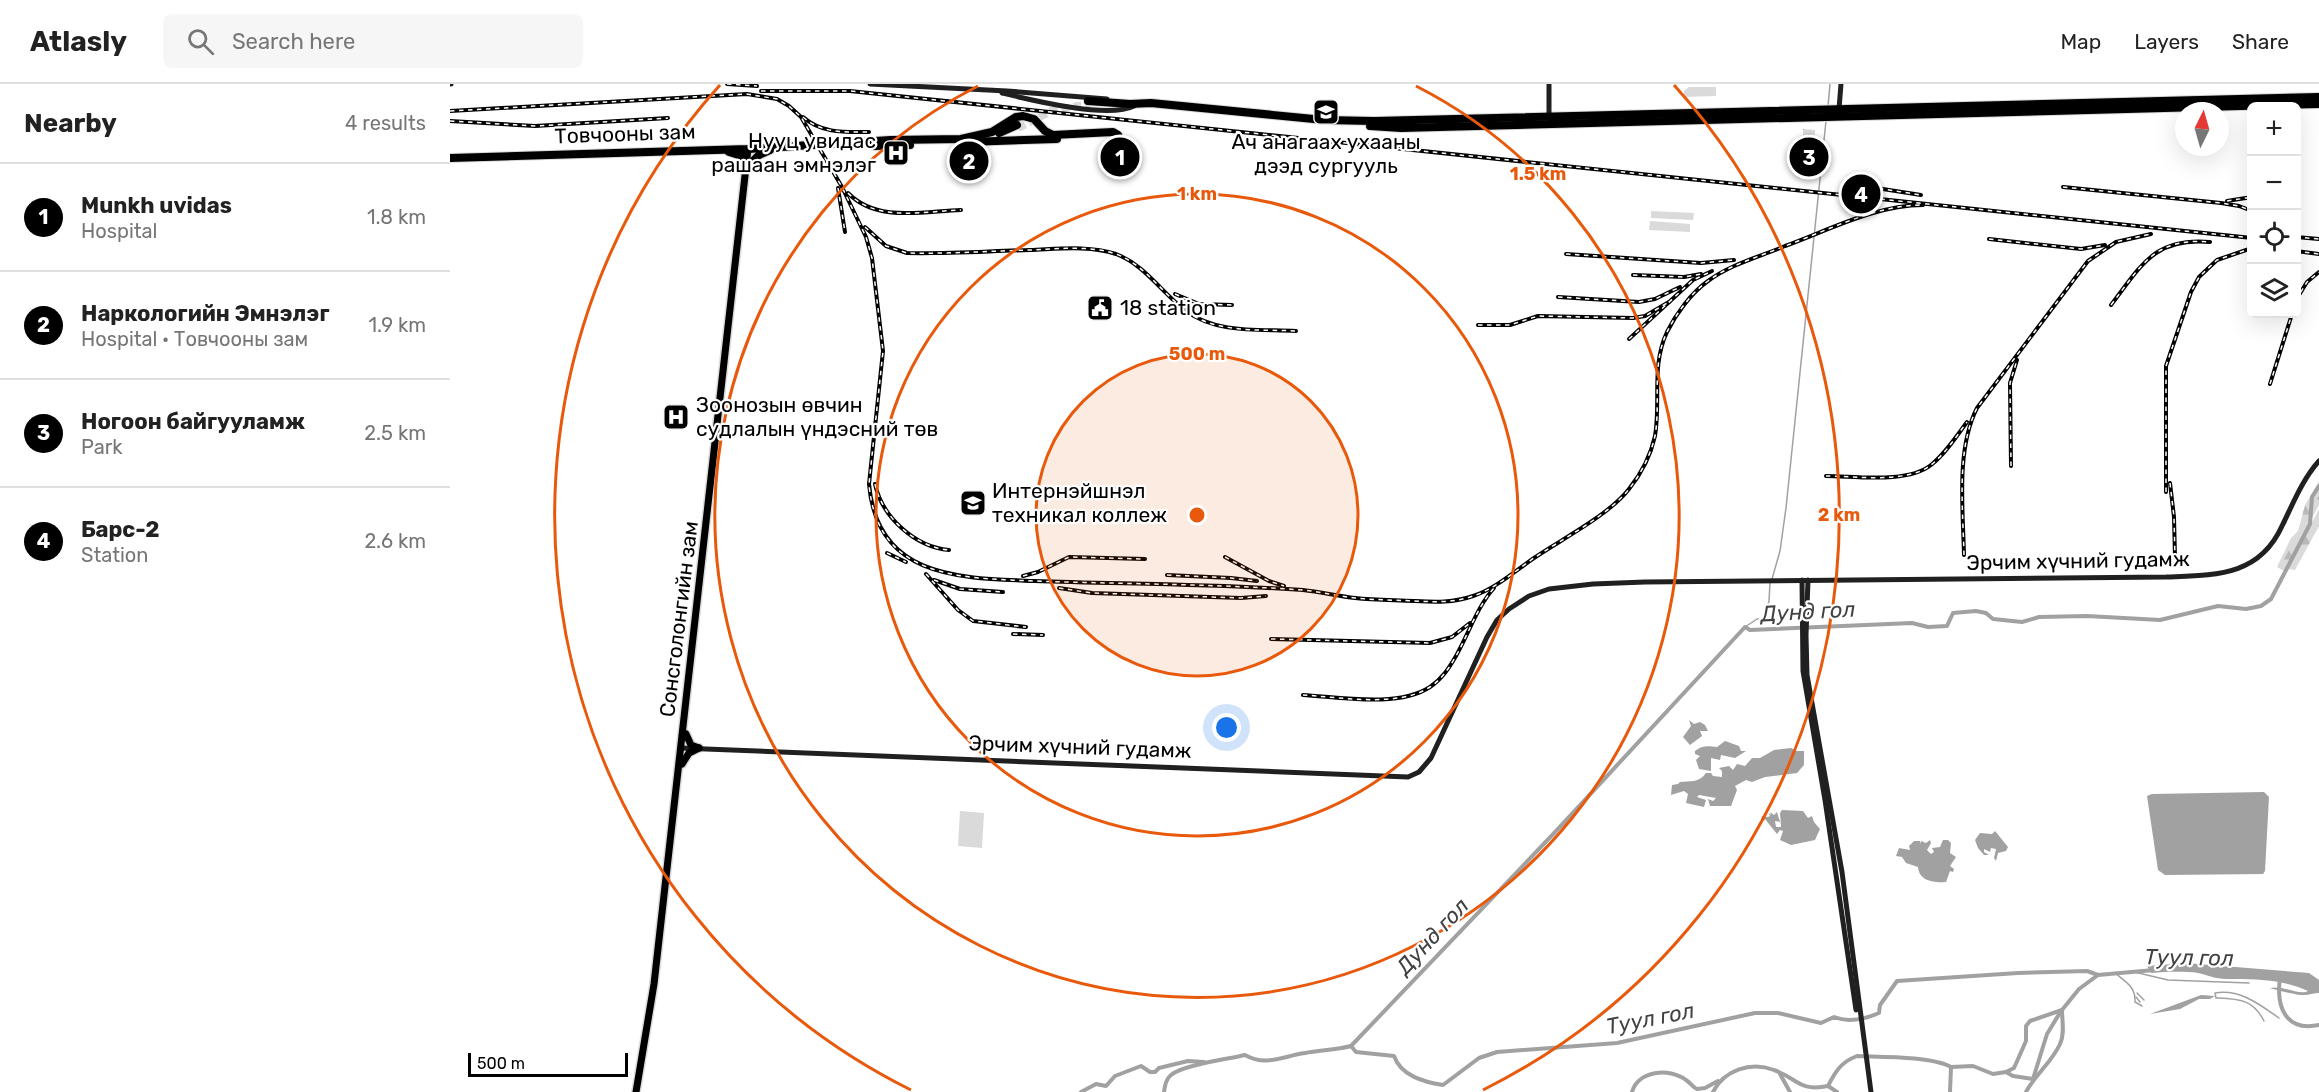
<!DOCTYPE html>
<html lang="en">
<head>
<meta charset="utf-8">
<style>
  body { margin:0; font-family:Rubik,sans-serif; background:#f6f6f6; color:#222 }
  .controls { position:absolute; right:18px; top:18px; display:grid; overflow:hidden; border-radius:9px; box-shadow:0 6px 24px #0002 }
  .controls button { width:54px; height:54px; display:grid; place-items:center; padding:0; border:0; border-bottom:2px solid #e0e0e0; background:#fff; color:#222; font:30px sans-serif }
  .compass { position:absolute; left:1725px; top:18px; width:54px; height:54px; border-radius:50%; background:#fff; box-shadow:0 6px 24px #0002; rotate:5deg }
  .scale { position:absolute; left:18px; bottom:15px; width:160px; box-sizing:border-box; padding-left:6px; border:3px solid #000; border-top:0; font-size:16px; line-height:21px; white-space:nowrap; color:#000; -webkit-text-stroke:4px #fff; paint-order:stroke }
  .you { position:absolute; left:777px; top:644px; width:21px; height:21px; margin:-15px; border:4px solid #fff; border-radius:50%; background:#1a73e8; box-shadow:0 0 0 9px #1a73e833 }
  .badge { display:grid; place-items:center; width:39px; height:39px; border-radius:50%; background:#000; color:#fff; font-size:20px; font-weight:700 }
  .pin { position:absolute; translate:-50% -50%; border:3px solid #fff; box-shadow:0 2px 6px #0006 }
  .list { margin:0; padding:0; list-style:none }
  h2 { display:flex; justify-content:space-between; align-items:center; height:78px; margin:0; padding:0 24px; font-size:26px }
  h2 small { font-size:20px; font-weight:400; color:#767676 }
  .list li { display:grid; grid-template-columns:39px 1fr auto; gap:18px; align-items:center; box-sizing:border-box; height:108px; padding:0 24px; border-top:2px solid #e0e0e0 }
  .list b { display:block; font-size:22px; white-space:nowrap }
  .list p { margin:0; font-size:20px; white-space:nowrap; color:#767676 }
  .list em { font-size:20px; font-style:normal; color:#767676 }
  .icon { flex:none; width:33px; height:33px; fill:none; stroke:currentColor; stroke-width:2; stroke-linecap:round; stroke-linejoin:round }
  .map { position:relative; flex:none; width:1869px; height:1008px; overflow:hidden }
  header { display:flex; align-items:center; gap:36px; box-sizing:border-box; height:84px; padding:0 30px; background:#fff; border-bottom:2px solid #e0e0e0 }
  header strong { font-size:28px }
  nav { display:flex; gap:33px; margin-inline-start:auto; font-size:21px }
  .search { width:420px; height:54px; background:#f6f6f6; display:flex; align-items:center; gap:15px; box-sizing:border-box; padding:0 21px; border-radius:9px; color:#767676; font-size:22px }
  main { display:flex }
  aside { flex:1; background:#fff }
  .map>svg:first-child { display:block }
  .grass { fill:#dadada }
  .forest { fill:url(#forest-firs) }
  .park { fill:url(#park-dots) }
  .water { fill:#a1a1a1 }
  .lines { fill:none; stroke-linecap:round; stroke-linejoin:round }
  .stream { stroke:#a1a1a1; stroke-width:1.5 }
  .river { stroke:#a1a1a1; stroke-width:4 }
  .trunk-tunnel { stroke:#d9d9d9; stroke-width:8; stroke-dasharray:8 4; stroke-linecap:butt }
  .primary-casing { stroke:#dbdbdb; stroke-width:10 }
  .trunk-casing { stroke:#dbdbdb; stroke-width:10 }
  .secondary { stroke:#202020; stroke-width:5 }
  .primary { stroke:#000; stroke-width:7 }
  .trunk { stroke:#000; stroke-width:8 }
  .rail-casing { stroke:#000; stroke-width:4 }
  .rail { stroke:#fff; stroke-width:1.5; stroke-dasharray:4.5; stroke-linecap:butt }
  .ring { fill:none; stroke:#e8590c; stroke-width:3 }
  .labels { text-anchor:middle; stroke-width:4.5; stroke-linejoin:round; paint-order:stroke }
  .street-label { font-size:21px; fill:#000; stroke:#fff }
  .poi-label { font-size:21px; fill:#000; stroke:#fff; text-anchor:start }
  .water-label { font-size:22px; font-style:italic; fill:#424242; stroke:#fff }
  .centre { fill:#e8590c; stroke:#fff; stroke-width:3 }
  .ring-label { font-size:18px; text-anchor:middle; font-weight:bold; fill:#e8590c; stroke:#fff; stroke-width:4.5; stroke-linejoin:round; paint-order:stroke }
</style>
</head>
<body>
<header>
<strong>Atlasly</strong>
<div class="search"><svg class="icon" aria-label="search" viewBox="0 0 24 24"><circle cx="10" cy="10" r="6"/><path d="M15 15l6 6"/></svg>Search here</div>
<nav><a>Map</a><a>Layers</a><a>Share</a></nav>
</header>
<main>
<aside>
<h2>Nearby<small>4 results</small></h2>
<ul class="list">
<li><span class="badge">1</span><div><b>Munkh uvidas</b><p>Hospital</p></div><em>1.8 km</em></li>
<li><span class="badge">2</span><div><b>Наркологийн Эмнэлэг</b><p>Hospital · Товчооны зам</p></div><em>1.9 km</em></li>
<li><span class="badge">3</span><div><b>Ногоон байгууламж</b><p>Park</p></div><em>2.5 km</em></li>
<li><span class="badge">4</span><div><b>Барс-2</b><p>Station</p></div><em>2.6 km</em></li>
</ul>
</aside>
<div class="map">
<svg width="1869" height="1008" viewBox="0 0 1869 1008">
  <defs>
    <pattern id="forest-firs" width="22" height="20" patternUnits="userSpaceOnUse" patternTransform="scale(1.5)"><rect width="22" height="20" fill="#dadada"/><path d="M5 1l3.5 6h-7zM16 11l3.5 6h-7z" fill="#b9b9b9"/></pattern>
    <pattern id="park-dots" width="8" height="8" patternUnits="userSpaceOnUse" patternTransform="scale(1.5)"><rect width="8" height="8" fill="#dadada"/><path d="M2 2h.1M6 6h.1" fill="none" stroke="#b9b9b9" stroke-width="1.8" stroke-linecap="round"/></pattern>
  </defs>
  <rect width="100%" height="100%" fill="#fff"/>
  <g class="grass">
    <polygon points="1239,3 1266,3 1266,12 1234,13 1234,7"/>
    <polygon points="1201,127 1244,129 1243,136 1201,134"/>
    <polygon points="1200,137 1240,140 1240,148 1199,146"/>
    <polygon points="510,727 534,729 532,764 508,762"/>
  </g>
  <g class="forest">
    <polygon points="1869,397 1869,421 1834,487 1827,483 1841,454 1848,447 1855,421"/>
    <polygon points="1869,425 1869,442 1845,486 1838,485"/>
  </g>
  <polygon class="park" points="1353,45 1365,46 1363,83 1353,82"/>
  <g class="water">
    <polygon points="1239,636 1244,640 1250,638 1255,641 1258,647 1250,647 1252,652 1240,661 1233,653 1241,642"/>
    <path d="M 1275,657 L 1289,662 L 1291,667 L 1296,667 L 1285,674 L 1271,671 L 1270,676 L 1261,674 L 1261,687 L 1249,685 L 1246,676 L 1250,672 L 1245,670 L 1245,667 C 1252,661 1258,662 1267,663 Z"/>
    <path d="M 1341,664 L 1347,667 L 1354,667 L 1354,681 L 1347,689 L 1315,693 L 1302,698 L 1296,696 L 1285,702 L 1287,706 L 1281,722 L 1260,722 L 1258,715 L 1263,717 L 1266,714 L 1249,711 L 1247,713 L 1256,716 L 1254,723 L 1236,719 L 1238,710 L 1234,707 L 1221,711 L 1222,701 L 1228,700 L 1230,698 C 1240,697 1249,699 1256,689 L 1261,689 L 1263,692 L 1272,693 L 1272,687 L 1269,684 L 1279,682 L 1283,686 L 1287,680 L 1295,682 L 1302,674 L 1310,674 L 1324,666 Z"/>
    <polygon points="1814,708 1819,713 1815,787 1813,790 1715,791 1708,786 1697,712 1702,710"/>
    <polygon points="1332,726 1353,727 1358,734 1362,732 1364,738 1370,745 1365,756 1341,761 1330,756 1333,747 1330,746 1327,750 1315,735 1314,737 1311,735 1312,732 1318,733 1320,732 1318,729 1321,731 1320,728 1324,731 1327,728 1330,738 1325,737 1326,743 1331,743 1330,729"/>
    <polygon points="1545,747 1558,763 1556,767 1548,769 1546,777 1544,774 1546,765 1541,764 1540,768 1534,765 1534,768 1539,771 1534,771 1528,764 1525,756 1530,749 1542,750"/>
    <path d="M 1480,756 L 1481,759 L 1477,766 L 1481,770 L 1484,768 L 1482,764 L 1490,763 L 1493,756 L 1498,756 L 1501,759 L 1500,769 L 1506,773 L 1500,782 L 1504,785 L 1503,788 L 1500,787 L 1496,798 C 1484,799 1469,797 1468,783 L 1456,779 L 1452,773 L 1446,772 L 1449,764 L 1460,766 L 1459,762 L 1464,757 L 1470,757 L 1471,760 L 1471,757 L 1476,759 Z"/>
    <path d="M 1736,879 L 1859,889 L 1869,896 L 1869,909 C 1864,909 1859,911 1854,911 C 1850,912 1822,905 1820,904 C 1833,901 1850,912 1858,907 C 1833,895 1802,895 1776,895 C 1766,895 1757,891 1748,889 C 1734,887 1715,888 1701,889 L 1697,882 Z"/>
    <polygon points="1751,911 1765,912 1760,915 1749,915 1730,925 1700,930"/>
  </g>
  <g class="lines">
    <g class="stream">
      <polyline points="1378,23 1380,0"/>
      <polyline points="1322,495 1330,467 1336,424 1376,37"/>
      <polyline points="1295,543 1307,535 1314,534 1319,517 1320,499"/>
      <polyline points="1680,887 1718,896 1799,899"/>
      <path d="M 1665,889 C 1676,898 1686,903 1685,918 L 1692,922"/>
      <polyline points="1687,909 1694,916"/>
      <polyline points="1686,913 1690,918"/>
      <path d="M 1814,937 C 1803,915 1789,915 1766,914 L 1765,909 C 1790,905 1809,920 1829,934"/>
    </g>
    <g class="river">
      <path d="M 1830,894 C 1826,922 1835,948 1869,941"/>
      <polyline points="901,962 1108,745 1295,543 1300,546 1462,539 1478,543 1497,542 1503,529 1526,527 1536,529 1543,535 1572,538 1589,533 1637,532 1710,536 1768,522 1796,525 1811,522 1821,515 1860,440 1862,413 1869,402"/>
      <polyline points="1501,983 1523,982 1543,990 1556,988 1564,984 1576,957 1576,942 1580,937 1612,926"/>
      <polyline points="1556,988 1563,992 1583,995 1597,950 1611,927"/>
      <polyline points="1330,990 1340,1008"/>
      <polyline points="1378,1002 1387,1008"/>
      <polyline points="631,1008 646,1000 656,1002 665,992 691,982 700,988 705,988 709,984 738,977 754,978"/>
      <path d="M 714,1008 C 715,1001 716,995 721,991 C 732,981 779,975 795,971 C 816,983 833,972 855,969 C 870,966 886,966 901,962 L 906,968 L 944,972 C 951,992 974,998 993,1001 L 1029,974 L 1047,968 L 1167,959 L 1305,929 L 1328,929 L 1371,939 L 1384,933 C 1399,939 1415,935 1429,929 L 1430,921 L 1447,897 L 1568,889 L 1637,887 L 1648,891"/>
      <path d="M 1182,1008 C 1188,987 1219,983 1236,996 C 1241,999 1242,1003 1247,1005 L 1255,1004 L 1268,997"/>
      <path d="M 1263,1008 C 1274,986 1301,977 1324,986 C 1347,994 1349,1008 1378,1002 C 1385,988 1391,978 1407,972 C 1431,973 1481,972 1501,983 L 1500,1008"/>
      <path d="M 1576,1008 C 1585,991 1602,978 1610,960 C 1615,950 1612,937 1612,926 L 1629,905 L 1648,891 L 1704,886"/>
    </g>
    <polyline class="trunk-tunnel" points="568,44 601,27 640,20"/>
    <g class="primary-casing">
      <g id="primary">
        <polyline points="236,650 241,661 249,664"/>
        <polyline points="232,680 239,669 249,664"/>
        <polyline points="186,1008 204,900 298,65"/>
      </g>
    </g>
    <g class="trunk-casing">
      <g id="trunk">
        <polyline points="638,17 680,20 701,19 874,36 924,37 1869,13"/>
        <polyline points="920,42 951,44 1869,20"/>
        <polyline points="549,49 567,41"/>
        <polyline points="517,58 607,55"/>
        <polyline points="424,62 460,61"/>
        <polyline points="279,68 292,72 297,80"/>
        <polyline points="0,74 298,65 441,56 511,55 542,48 566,33 573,32 584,35 595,47 603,51 663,48 668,51"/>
        <polyline points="300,80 309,71 320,66"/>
      </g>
    </g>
    <g class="secondary">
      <polyline points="0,0 1,0"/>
      <polyline points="420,0 557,7 657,15"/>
      <polyline points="1099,0 1099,34"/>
      <path d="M 552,9 C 581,16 658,35 684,22"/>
      <polyline points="1389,25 1391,0"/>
      <polyline points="1352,496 1353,587 1375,716 1406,926"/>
      <polyline points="1358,496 1356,551 1357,591 1392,788 1421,1008"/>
      <path d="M 230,664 L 958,693 L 969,688 L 981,674 L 1037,553 L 1047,536 L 1059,525 L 1079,512 L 1099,505 L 1143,500 L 1195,498 L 1716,493 C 1764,491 1809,493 1832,442 C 1843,420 1852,396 1869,377"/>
    </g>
    <use href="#primary" class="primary"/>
    <use href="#trunk" class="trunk"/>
    <g class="rail-casing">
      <g id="rail">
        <polyline points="277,0 307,2"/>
        <polyline points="311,7 400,7 1802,154"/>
        <path d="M 0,27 L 297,10 L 327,15 L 339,22 L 351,33 L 392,103 L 416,153 L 422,174 L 433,267 L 419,400 C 427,495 511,494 584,497 C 674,500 764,500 853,506 C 871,508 888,512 905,514 C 925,516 945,516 964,517 C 985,518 1003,519 1023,512 C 1045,505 1065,487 1084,474 C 1112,455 1159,431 1179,405 C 1191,390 1201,370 1205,352 C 1211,317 1201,282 1217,248 C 1226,230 1241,209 1258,197 C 1281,180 1309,173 1335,162 C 1379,146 1426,121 1473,121"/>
        <path d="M 353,33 C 372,50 396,48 419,48"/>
        <polyline points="0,37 85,42 218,34"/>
        <polyline points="1420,103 1471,111"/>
        <polyline points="1613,103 1771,119 1789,122 1802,127"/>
        <polyline points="388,104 395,148"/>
        <path d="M 398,109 C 427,139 474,127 511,126"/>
        <polyline points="1777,117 1802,113"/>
        <path d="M 415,143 L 436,162 L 457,169 C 498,170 539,167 580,166 C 608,165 639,161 666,170 C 695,181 712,209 736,227 C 767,250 810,245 846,247"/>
        <polyline points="1846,153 1869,155"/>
        <polyline points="1539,155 1631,165 1655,161"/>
        <polyline points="1846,167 1869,170"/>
        <polyline points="1116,170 1251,179 1284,176"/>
        <polyline points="1183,191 1234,193 1251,190"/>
        <polyline points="725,210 749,220 782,221"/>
        <polyline points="1108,213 1189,218 1205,215 1230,203"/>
        <polyline points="1846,216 1857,198 1869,188"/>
        <path d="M 1661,221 C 1691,182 1704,153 1760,158"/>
        <polyline points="1028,241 1060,241 1088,232 1183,234 1195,232 1219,218"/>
        <polyline points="1179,255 1243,196 1262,187"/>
        <polyline points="1820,300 1842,230"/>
        <polyline points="1561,382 1560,299 1567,276"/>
        <path d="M 1376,392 C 1405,392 1457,400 1481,381 C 1495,370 1506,353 1517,338"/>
        <polyline points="1720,399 1724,433 1725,474"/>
        <path d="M 425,400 C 432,433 465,463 499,466"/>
        <polyline points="1716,408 1716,282 1741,208 1749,193 1767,176 1802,164"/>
        <polyline points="437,469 456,478"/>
        <path d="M 1514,471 C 1513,425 1506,365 1527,324 L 1638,177 L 1666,158 L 1701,150"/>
        <polyline points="775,473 819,497 834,502"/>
        <polyline points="476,490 508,526 523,537 576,543"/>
        <polyline points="717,491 781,494 807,497"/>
        <polyline points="573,492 588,488 619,473 695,475"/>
        <polyline points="484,496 510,505 553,508"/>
        <polyline points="609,504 642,509 791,514 816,512"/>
        <polyline points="563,550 593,551"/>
        <polyline points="821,555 980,559 1002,553 1020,539"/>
        <path d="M 853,611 C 889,613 948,624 980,603 C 992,595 999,584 1006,572 C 1019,549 1027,523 1044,504"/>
      </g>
    </g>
    <use href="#rail" class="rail"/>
  </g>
  <circle cx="747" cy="431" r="161" fill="#e8590c" fill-opacity=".12"/>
  <g class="ring">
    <circle cx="747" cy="431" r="161"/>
    <circle cx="747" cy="431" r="321"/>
    <path d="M966 2A482 482 0 1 1 528 2"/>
    <path d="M461 1006A642 642 0 0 1 270 1M1224 1A642 642 0 0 1 1033 1006"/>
  </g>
  <defs>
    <g id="university-square" transform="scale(1.35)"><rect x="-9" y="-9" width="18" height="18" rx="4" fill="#000" stroke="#fff"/><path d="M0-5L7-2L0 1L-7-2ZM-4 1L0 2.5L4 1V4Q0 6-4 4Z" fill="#fff"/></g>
    <g id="hospital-square" transform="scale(1.35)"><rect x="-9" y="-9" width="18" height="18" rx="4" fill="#000" stroke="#fff"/><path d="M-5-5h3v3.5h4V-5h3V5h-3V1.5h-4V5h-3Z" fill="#fff"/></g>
    <g id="civic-square" transform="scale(1.35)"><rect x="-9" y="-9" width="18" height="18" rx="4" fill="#000" stroke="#fff"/><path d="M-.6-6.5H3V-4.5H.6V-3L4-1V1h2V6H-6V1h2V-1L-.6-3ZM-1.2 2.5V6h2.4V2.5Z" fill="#fff"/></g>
  </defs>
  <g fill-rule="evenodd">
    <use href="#university-square" x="876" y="28"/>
    <use href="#hospital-square" x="446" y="69"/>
    <use href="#civic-square" x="650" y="224"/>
    <use href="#hospital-square" x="226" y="333"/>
    <use href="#university-square" x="523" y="419"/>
  </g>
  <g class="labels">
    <g class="street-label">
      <text transform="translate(175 50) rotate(-2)" y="7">Товчооны зам</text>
      <text transform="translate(1628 477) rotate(-1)" y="7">Эрчим хүчний гудамж</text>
      <text transform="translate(229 535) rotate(-83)" y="7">Сонсголонгийн зам</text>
      <text transform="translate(630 663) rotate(2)" y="7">Эрчим хүчний гудамж</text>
    </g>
    <g class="poi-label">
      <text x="426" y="64" text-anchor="end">Нууц увидас<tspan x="426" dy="24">рашаан эмнэлэг</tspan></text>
      <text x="876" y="65" text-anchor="middle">Ач анагаах ухааны<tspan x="876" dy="24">дээд сургууль</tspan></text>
      <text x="670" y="231">18 station</text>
      <text x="246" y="328">Зоонозын өвчин<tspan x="246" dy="24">судлалын үндэсний төв</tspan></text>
      <text x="542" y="414">Интернэйшнэл<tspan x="542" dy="24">техникал коллеж</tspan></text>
    </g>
    <g class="water-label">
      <text transform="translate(1358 527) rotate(-3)" y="8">Дунд гол</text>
      <text transform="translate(982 852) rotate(-47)" y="8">Дунд гол</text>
      <text transform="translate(1739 873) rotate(1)" y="8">Туул гол</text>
      <text transform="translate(1200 934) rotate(-11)" y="8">Туул гол</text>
    </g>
  </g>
  <circle cx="747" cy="431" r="9" class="centre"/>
  <g class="ring-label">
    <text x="1088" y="96">1.5 km</text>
    <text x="747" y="116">1 km</text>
    <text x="747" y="276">500 m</text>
    <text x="1389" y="437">2 km</text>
  </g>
</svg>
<div class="controls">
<button>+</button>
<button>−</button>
<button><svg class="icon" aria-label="locate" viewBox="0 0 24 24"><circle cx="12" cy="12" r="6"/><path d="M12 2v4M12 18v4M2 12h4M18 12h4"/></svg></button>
<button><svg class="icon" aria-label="layers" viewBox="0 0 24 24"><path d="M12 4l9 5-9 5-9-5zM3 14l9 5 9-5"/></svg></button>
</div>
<svg class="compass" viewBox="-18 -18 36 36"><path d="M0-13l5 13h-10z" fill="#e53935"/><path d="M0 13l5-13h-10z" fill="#767676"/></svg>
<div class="scale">500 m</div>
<div class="you"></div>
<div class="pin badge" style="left:670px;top:73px">1</div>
<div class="pin badge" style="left:519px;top:77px">2</div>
<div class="pin badge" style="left:1359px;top:73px">3</div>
<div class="pin badge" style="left:1411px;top:110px">4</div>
</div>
</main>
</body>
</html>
